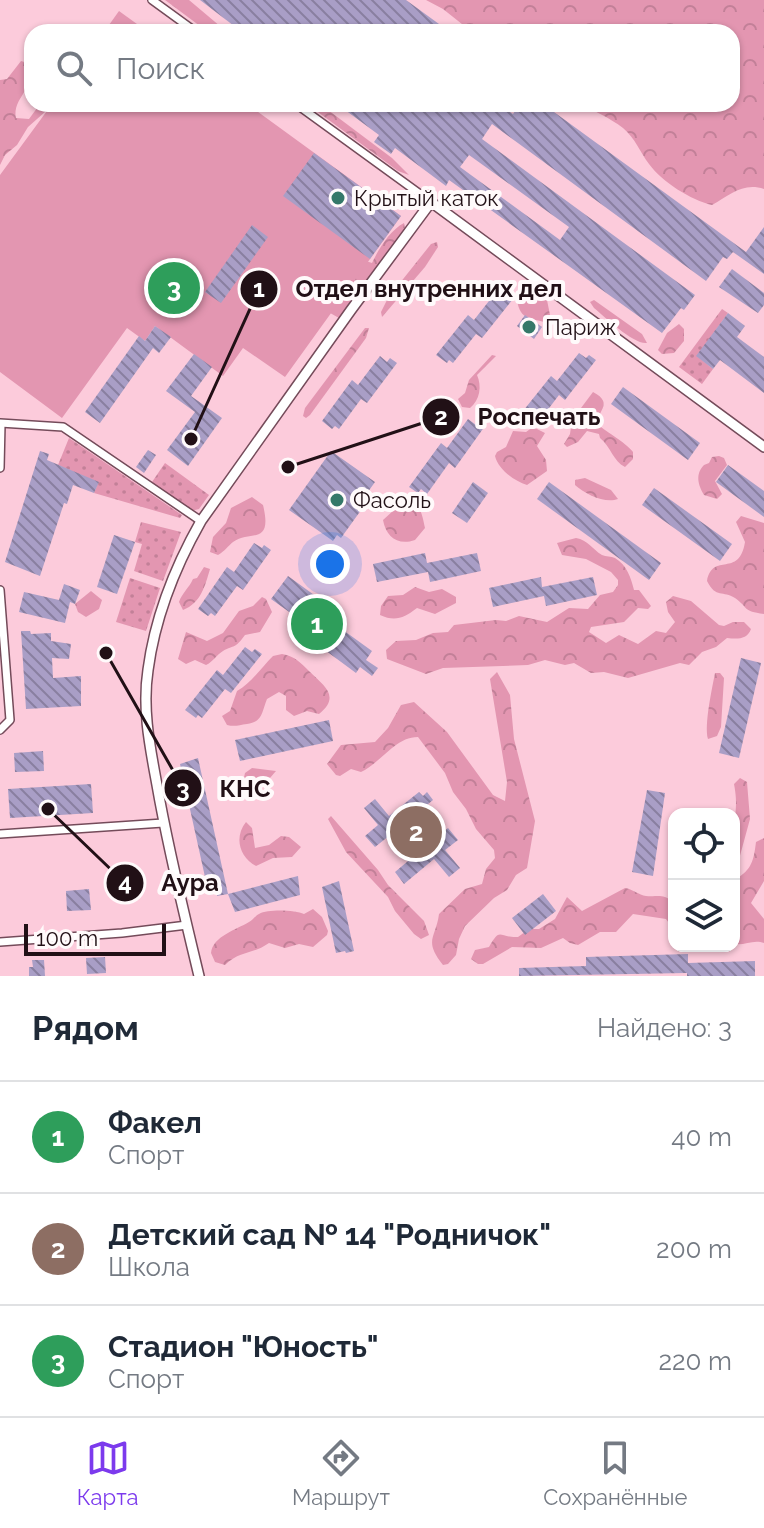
<!DOCTYPE html>
<html lang="ru">
<head>
<meta charset="utf-8">
<style>
  body { margin:0; font-family:Raleway,sans-serif; background:#f2f2f3; color:#1f2937 }
  .controls { position:absolute; right:24px; bottom:24px; display:grid; overflow:hidden; border-radius:16px; box-shadow:0 2px 6px #0004 }
  .controls button { width:72px; height:72px; display:grid; place-items:center; padding:0; border:0; border-bottom:2px solid #e0e1e3; background:#fff; color:#1f2937; font:40px sans-serif }
  .scale { position:absolute; left:24px; bottom:20px; width:142px; box-sizing:border-box; padding-left:8px; border:4px solid #211016; border-top:0; font-size:22px; line-height:28px; white-space:nowrap; color:#211016; -webkit-text-stroke:6px #fffafb; paint-order:stroke }
  .you { position:absolute; left:330px; top:564px; width:28px; height:28px; margin:-20px; border:6px solid #fff; border-radius:50%; background:#1a73e8; box-shadow:0 0 0 12px #1a73e833 }
  .badge { display:grid; place-items:center; width:52px; height:52px; border-radius:50%; background:#7c3aed; color:#fff; font-size:26px; font-weight:700 }
  .pin { position:absolute; translate:-50% -50%; border:4px solid #fff; box-shadow:0 2px 8px #0006 }
  .list { margin:0; padding:0; list-style:none }
  h2 { display:flex; justify-content:space-between; align-items:center; height:104px; margin:0; padding:0 32px; font-size:34px }
  h2 small { font-size:26px; font-weight:400; color:#747a83 }
  .list li { display:grid; grid-template-columns:52px 1fr auto; gap:24px; align-items:center; box-sizing:border-box; height:112px; padding:0 32px; border-top:2px solid #e0e1e3 }
  .list b { display:block; font-size:30px; white-space:nowrap }
  .list p { margin:0; font-size:26px; white-space:nowrap; color:#747a83 }
  .list em { font-size:26px; font-style:normal; color:#747a83 }
  .icon { flex:none; width:44px; height:44px; fill:none; stroke:currentColor; stroke-width:2; stroke-linecap:round; stroke-linejoin:round }
  .map { position:relative; flex:none; width:764px; height:976px; overflow:hidden }
  .search { position:absolute; background:#fff; box-shadow:0 2px 6px #0004; left:24px; right:24px; top:24px; height:88px; display:flex; align-items:center; gap:20px; box-sizing:border-box; padding:0 28px; border-radius:24px; color:#747a83; font-size:30px }
  .sheet { height:440px; background:#fff }
  nav { display:flex; justify-content:space-around; align-items:center; box-sizing:border-box; height:112px; border-top:2px solid #e0e1e3; background:#fff; font-size:22px; color:#747a83 }
  nav a { display:grid; justify-items:center; gap:4px }
  nav .on { color:#7c3aed }
  .map>svg:first-child { display:block }
  .grass { fill:url(#grass-dots) }
  .forest { fill:url(#forest-crowns) }
  .park { fill:#e396b1 }
  .building { fill:url(#building-back-hatch); fill-rule:evenodd }
  .lines { fill:none; stroke-linecap:round; stroke-linejoin:round }
  .minor-casing { stroke:#744b5a; stroke-width:10 }
  .tertiary-casing { stroke:#744b5a; stroke-width:12 }
  .minor { stroke:#fff; stroke-width:7 }
  .tertiary { stroke:#fff; stroke-width:9 }
  .poi-dot { fill:#357869; stroke:#fffafb; stroke-width:3 }
  .labels { text-anchor:middle; stroke-width:8; stroke-linejoin:round; paint-order:stroke }
  .poi-label { font-size:22px; fill:#211016; stroke:#fffafb; text-anchor:start }
  .leader { fill:none; stroke:#211016; stroke-width:3 }
  .callout-dot { fill:#211016; stroke:#fffafb; stroke-width:3 }
  .mark-label { font-size:24px; text-anchor:middle; font-weight:bold; fill:#fff }
  .callout-label { font-size:24px; text-anchor:middle; font-weight:bold; fill:#211016; stroke:#fffafb; stroke-width:8; stroke-linejoin:round; paint-order:stroke }
</style>
</head>
<body>
<div class="map">
<svg width="764" height="976" viewBox="0 0 764 976">
  <defs>
    <pattern id="grass-dots" width="8" height="8" patternUnits="userSpaceOnUse" patternTransform="scale(2)"><rect width="8" height="8" fill="#e396b1"/><path d="M2 2h.1M6 6h.1" fill="none" stroke="#c28098" stroke-width="1.8" stroke-linecap="round"/></pattern>
    <pattern id="forest-crowns" width="20" height="18" patternUnits="userSpaceOnUse" patternTransform="scale(2)"><rect width="20" height="18" fill="#e396b1"/><path d="M2 6a3 3 0 1 1 6 0M12 15a3 3 0 1 1 6 0" fill="none" stroke="#c28098"/></pattern>
    <pattern id="building-back-hatch" width="6" height="6" patternUnits="userSpaceOnUse" patternTransform="scale(2)"><rect width="6" height="6" fill="#a99ec6"/><path d="M-1 5l2 2M0 0l6 6M5-1l2 2" fill="none" stroke="#897fa0"/></pattern>
  </defs>
  <rect width="100%" height="100%" fill="#fccbdb"/>
  <g class="grass">
    <polygon points="722,309 728,313 697,356 713,369 702,384 679,367"/>
    <polygon points="69,438 182,515 180,518 94,493 98,483 58,465"/>
    <polygon points="165,463 209,495 199,509 191,511 152,482"/>
    <polygon points="141,522 181,532 163,581 134,571 142,544 135,542"/>
    <polygon points="130,578 160,588 146,631 116,622"/>
  </g>
  <g class="forest">
    <polygon points="165,0 189,0 227,32 208,32"/>
    <path d="M 426,0 L 764,0 L 764,189 C 743,182 730,195 712,205 C 691,200 662,182 649,164 C 640,152 635,138 623,128 C 610,118 593,110 578,104 L 732,104 L 732,32 L 472,32 L 443,9 Z"/>
    <path d="M 21,61 L 31,64 C 35,90 12,98 16,118 L 29,119 L 40,104 L 54,104 L 28,127 L 17,145 L 5,155 L 0,165 L 0,80 L 7,79 Z"/>
    <polygon points="307,104 320,104 392,158 409,175 398,171"/>
    <path d="M 404,223 L 405,228 C 385,259 362,281 344,314 L 339,318 L 323,309 L 366,261 L 372,263 C 378,250 390,230 404,223 Z"/>
    <polygon points="437,242 438,247 425,267 382,317 381,312 388,298 431,244"/>
    <path d="M 541,297 L 547,300 L 551,320 L 548,323 C 532,318 520,321 517,300 Z"/>
    <path d="M 594,300 L 642,334 L 647,343 C 634,345 605,317 594,308 L 590,302 Z"/>
    <polygon points="679,324 684,329 684,341 674,353 662,354 658,350 667,333"/>
    <polygon points="365,328 369,328 366,338 310,415 306,418 303,416 305,408"/>
    <path d="M 492,355 L 496,356 L 477,375 C 482,386 480,400 470,408 L 462,407 L 458,399 L 465,393 L 469,380 Z"/>
    <path d="M 593,392 C 616,404 594,412 599,425 C 600,428 627,443 633,452 L 633,459 L 625,467 C 613,461 611,447 600,438 L 599,434 L 587,431 L 578,442 L 567,447 L 564,444 L 570,434 L 573,413 L 581,408 Z"/>
    <path d="M 533,427 L 545,433 L 537,446 L 546,460 L 547,471 L 527,485 C 514,481 498,469 495,456 L 497,452 L 506,447 L 513,431 L 526,432 Z"/>
    <path d="M 719,456 L 724,458 L 727,465 L 715,481 L 722,494 L 717,499 L 704,495 C 698,485 695,474 704,465 L 709,463 L 712,457 Z"/>
    <path d="M 585,478 L 611,490 L 618,499 C 605,504 585,494 575,485 L 575,480 Z"/>
    <path d="M 252,497 L 263,505 C 273,546 250,530 233,542 C 228,546 225,551 218,555 L 210,552 L 213,537 L 226,523 L 231,508 Z"/>
    <path d="M 405,500 C 421,502 422,515 425,528 L 415,540 C 398,546 386,537 383,520 Z"/>
    <path d="M 741,516 L 764,523 L 764,614 C 742,611 749,608 735,598 C 723,590 716,599 707,581 C 713,551 739,579 745,542 L 736,522 Z"/>
    <path d="M 576,538 C 588,540 592,549 602,555 C 606,557 611,556 615,558 C 627,565 631,578 634,590 L 639,590 L 651,606 L 648,609 L 638,608 L 624,622 L 591,627 L 589,632 L 606,643 L 619,635 L 638,644 L 656,631 L 666,633 L 675,622 L 668,612 L 666,602 L 673,596 L 691,601 L 719,625 L 724,626 L 733,622 L 744,622 L 751,629 C 747,640 737,639 727,638 L 716,647 L 702,652 L 689,665 L 680,663 L 628,678 L 604,672 L 591,673 L 574,663 L 565,665 L 545,660 L 528,665 L 443,668 L 426,674 L 387,659 L 386,650 L 396,641 L 416,640 L 433,633 L 448,632 L 454,625 L 496,620 L 506,621 L 519,616 L 547,622 L 569,608 L 588,609 L 600,595 L 613,592 L 618,585 L 618,580 L 611,572 L 586,559 L 562,555 L 557,543 Z"/>
    <path d="M 204,567 L 210,569 C 205,586 201,603 183,610 L 179,602 C 182,593 189,588 193,579 L 197,578 Z"/>
    <path d="M 415,587 L 429,592 L 442,589 L 456,597 L 456,603 L 435,614 L 417,608 C 404,618 395,622 380,615 L 381,606 L 388,596 L 403,595 Z"/>
    <polygon points="91,591 102,600 99,609 86,617 78,612 75,604"/>
    <path d="M 262,597 L 266,599 L 272,612 L 260,632 L 245,635 C 234,650 235,644 223,651 C 216,655 213,662 206,665 L 195,660 L 186,664 L 178,659 L 186,632 L 207,641 L 223,633 L 239,611 L 253,606 Z"/>
    <path d="M 282,654 C 295,656 301,663 310,672 C 324,686 341,696 319,714 L 307,711 L 294,716 L 286,710 L 286,696 L 279,692 L 267,699 C 262,711 263,722 247,724 C 239,725 235,727 227,725 L 222,716 L 230,711 L 237,691 C 251,683 261,668 273,656 Z"/>
    <path d="M 497,672 L 510,695 L 514,739 L 535,821 L 527,868 L 516,875 L 507,890 L 494,898 L 465,926 L 459,939 L 456,955 L 448,964 L 443,965 C 423,940 436,938 439,914 L 465,889 L 482,884 L 486,869 L 495,858 L 494,850 L 476,829 L 466,809 L 453,792 L 445,773 L 418,737 C 395,737 382,762 361,772 L 351,769 L 340,776 L 336,775 L 327,764 L 341,745 L 375,742 L 388,728 L 401,705 L 414,702 L 447,732 L 493,795 L 505,801 L 507,782 L 490,679 Z"/>
    <path d="M 715,673 L 720,673 L 724,678 L 721,727 L 717,736 L 708,739 C 704,725 712,689 715,673 Z"/>
    <polygon points="252,768 276,771 263,786 254,790 243,782 245,773"/>
    <path d="M 740,778 L 747,782 L 750,819 L 735,874 L 739,877 C 753,868 754,857 756,842 L 764,838 L 764,881 L 751,903 L 764,919 L 764,943 C 753,939 745,946 734,944 L 734,831 C 735,811 738,805 734,784 Z"/>
    <polygon points="331,816 378,870 388,885 424,921 429,935 421,939 414,934 395,911 388,897 346,852 328,819"/>
    <path d="M 246,822 L 252,828 L 255,848 L 269,845 L 281,836 L 289,837 L 301,847 L 292,857 L 273,858 L 256,866 C 239,857 234,837 246,822 Z"/>
    <path d="M 625,888 C 632,889 639,895 646,896 C 659,897 661,893 674,902 L 674,930 L 666,919 L 633,914 L 616,932 L 600,932 L 578,945 L 570,943 L 563,938 L 541,948 L 512,947 L 483,964 L 478,964 L 471,959 L 475,950 L 489,947 C 501,926 498,938 518,937 L 529,929 L 539,929 L 555,919 L 567,897 L 582,911 Z"/>
    <path d="M 313,909 L 322,917 L 328,931 L 327,935 L 313,947 L 299,944 L 285,948 L 269,943 C 252,955 241,950 225,965 L 215,962 L 211,953 C 213,936 236,930 249,922 C 253,920 255,916 259,914 C 268,909 295,910 304,914 Z"/>
  </g>
  <g class="park">
    <polygon points="119,11 148,32 104,32"/>
    <polygon points="52,104 247,104 401,216 285,377 243,348 223,376 155,326 145,341 127,328 62,418 0,372 0,175"/>
  </g>
  <g class="building">
    <polygon points="200,0 406,0 450,32 242,32"/>
    <path d="M 337,104 L 499,104 L 513,114 L 520,104 L 543,104 L 746,252 L 764,227 L 764,274 L 733,252 L 727,259 L 723,257 L 706,281 L 492,124 L 482,139 L 695,295 L 684,310 L 681,308 L 662,333 L 449,180 L 446,186 L 395,148 L 391,154 L 374,142 L 379,135 ZM 469,155 L 569,227 L 560,240 L 460,167 Z"/>
    <polygon points="314,153 401,216 370,259 283,196"/>
    <polygon points="252,225 268,237 221,303 205,292"/>
    <polygon points="732,269 764,293 764,305 758,313 719,287"/>
    <polygon points="496,292 503,297 506,294 513,299 482,338 476,334 453,363 449,360 447,363 436,355 468,315 474,320"/>
    <polygon points="728,313 745,326 737,337 764,357 764,393 720,360 713,369 696,356"/>
    <polygon points="525,315 542,327 534,339 517,326"/>
    <polygon points="155,326 171,337 159,353 153,348 100,423 85,412 139,336 145,341"/>
    <polygon points="579,353 586,358 589,355 596,360 565,400 559,395 537,424 532,421 530,424 519,416 551,376 557,381"/>
    <polygon points="194,354 212,367 191,396 222,418 188,466 167,450 195,412 166,391"/>
    <polygon points="380,356 387,362 390,358 397,363 367,403 361,399 339,429 335,426 332,429 322,421 352,380 358,385"/>
    <polygon points="623,387 700,443 688,460 611,404"/>
    <polygon points="468,419 476,425 478,421 485,426 455,468 449,463 427,494 421,489 418,493 409,487 441,443 447,448"/>
    <polygon points="148,450 156,455 144,473 136,467"/>
    <polygon points="40,451 49,454 47,460 99,482 94,493 73,485 67,504 64,503 40,576 5,562"/>
    <polygon points="331,451 375,482 360,503 364,506 341,538 337,535 333,541 289,510"/>
    <polygon points="728,465 764,491 764,517 716,482"/>
    <polygon points="473,482 488,493 467,523 452,513"/>
    <polygon points="549,482 661,563 649,580 537,499"/>
    <polygon points="654,488 732,544 720,561 642,505"/>
    <polygon points="114,535 135,542 117,594 97,587"/>
    <polygon points="254,543 262,548 264,545 271,550 243,590 237,586 215,616 211,613 208,616 198,609 227,567 234,572"/>
    <polygon points="425,553 427,563 477,553 481,571 430,582 428,572 377,582 373,564"/>
    <polygon points="288,576 332,608 325,617 372,651 366,660 378,668 372,676 360,667 356,673 314,642 320,634 271,599"/>
    <polygon points="541,577 542,587 593,577 597,595 546,606 544,596 493,607 489,588"/>
    <polygon points="64,584 80,590 75,604 70,602 65,623 19,612 24,592 59,600"/>
    <polygon points="21,631 30,631 31,634 51,633 51,641 71,644 69,659 52,658 53,678 81,676 81,706 26,709"/>
    <polygon points="245,647 252,652 255,649 262,654 231,693 225,689 202,718 198,715 196,718 185,710 217,670 223,675"/>
    <polygon points="741,658 761,663 739,758 719,753"/>
    <polygon points="329,720 333,741 240,761 235,740"/>
    <polygon points="43,751 44,771 15,772 14,753"/>
    <polygon points="198,758 228,894 217,896 217,893 209,895 180,764"/>
    <polygon points="91,784 93,813 10,818 8,789"/>
    <polygon points="647,790 665,793 653,876 632,872"/>
    <polygon points="419,792 423,796 427,792 433,800 406,822 426,846 448,828 458,840 445,850 460,868 449,877 434,859 404,884 395,872 414,856 394,832 375,847 365,836 378,825 364,808 375,799 389,816"/>
    <polygon points="298,876 300,895 235,912 228,894"/>
    <polygon points="339,881 354,951 346,953 345,951 336,953 322,887"/>
    <polygon points="89,889 91,910 67,911 66,891"/>
    <polygon points="543,894 556,911 525,935 512,918"/>
    <polygon points="688,954 688,963 755,961 755,976 687,976 687,973 519,976 519,968 586,966 586,957"/>
    <polygon points="105,957 106,973 87,974 86,958"/>
    <polygon points="32,960 44,960 45,976 29,976 29,967 33,967"/>
  </g>
  <g class="lines">
    <g class="minor-casing">
      <g id="minor">
        <polyline points="152,0 196,32"/>
        <polyline points="296,104 431,202"/>
        <polyline points="0,423 63,427 201,521"/>
        <polyline points="0,468 1,424"/>
        <polyline points="0,590 10,720 0,730"/>
        <polyline points="0,834 163,823"/>
        <polyline points="0,942 122,933 187,925"/>
      </g>
    </g>
    <g class="tertiary-casing">
      <path id="tertiary" d="M 199,976 C 184,913 168,849 157,785 C 150,747 142,709 148,670 C 155,617 175,567 201,521 L 351,310 L 431,202 L 764,447"/>
    </g>
    <use href="#minor" class="minor"/>
    <use href="#tertiary" class="tertiary"/>
  </g>
  <g class="poi-dot">
    <circle cx="338" cy="198" r="8"/>
    <circle cx="529" cy="327" r="8"/>
    <circle cx="337" cy="500" r="8"/>
  </g>
  <g class="labels">
    <g class="poi-label">
      <text x="354" y="206">Крытый каток</text>
      <text x="545" y="335">Париж</text>
      <text x="353" y="508">Фасоль</text>
    </g>
  </g>
  <path class="leader" d="M191 439L259 289M288 467L441 417M106 653L183 788M48 809L125 883"/>
  <g class="callout-dot">
    <circle cx="191" cy="439" r="8"/>
    <circle cx="288" cy="467" r="8"/>
    <circle cx="106" cy="653" r="8"/>
    <circle cx="48" cy="809" r="8"/>
    <circle cx="259" cy="289" r="20"/>
    <circle cx="441" cy="417" r="20"/>
    <circle cx="183" cy="788" r="20"/>
    <circle cx="125" cy="883" r="20"/>
  </g>
  <g class="mark-label">
    <text x="259" y="297">1</text>
    <text x="441" y="425">2</text>
    <text x="183" y="797">3</text>
    <text x="125" y="891">4</text>
  </g>
  <g class="callout-label">
    <text x="429" y="297">Отдел внутренних дел</text>
    <text x="539" y="425">Роспечать</text>
    <text x="245" y="797">КНС</text>
    <text x="190" y="891">Аура</text>
  </g>
</svg>
<div class="controls">
<button><svg class="icon" aria-label="locate" viewBox="0 0 24 24"><circle cx="12" cy="12" r="6"/><path d="M12 2v4M12 18v4M2 12h4M18 12h4"/></svg></button>
<button><svg class="icon" aria-label="layers" viewBox="0 0 24 24"><path d="M12 4l9 5-9 5-9-5zM3 14l9 5 9-5"/></svg></button>
</div>
<div class="scale">100 m</div>
<div class="you"></div>
<div class="pin badge" style="left:317px;top:624px;background:#2e9e5b">1</div>
<div class="pin badge" style="left:416px;top:832px;background:#8d6e63">2</div>
<div class="pin badge" style="left:174px;top:288px;background:#2e9e5b">3</div>
<div class="search"><svg class="icon" aria-label="search" viewBox="0 0 24 24"><circle cx="10" cy="10" r="6"/><path d="M15 15l6 6"/></svg>Поиск</div>
</div>
<section class="sheet">
<h2>Рядом<small>Найдено: 3</small></h2>
<ul class="list">
<li><span class="badge" style="background:#2e9e5b">1</span><div><b>Факел</b><p>Спорт</p></div><em>40 m</em></li>
<li><span class="badge" style="background:#8d6e63">2</span><div><b>Детский сад № 14 &quot;Родничок&quot;</b><p>Школа</p></div><em>200 m</em></li>
<li><span class="badge" style="background:#2e9e5b">3</span><div><b>Стадион &quot;Юность&quot;</b><p>Спорт</p></div><em>220 m</em></li>
</ul>
</section>
<nav>
<a class="on"><svg class="icon" aria-label="map" viewBox="0 0 24 24"><path d="M3 6l6-2 6 2 6-2v14l-6 2-6-2-6 2zM9 4v14M15 6v14"/></svg>Карта</a>
<a><svg class="icon" aria-label="directions" viewBox="0 0 24 24"><path d="M12 3l9 9-9 9-9-9zM9 14v-3h6M13 9l2 2-2 2"/></svg>Маршрут</a>
<a><svg class="icon" aria-label="saved" viewBox="0 0 24 24"><path d="M7 4h10v16l-5-4-5 4z"/></svg>Сохранённые</a>
</nav>
</body>
</html>
